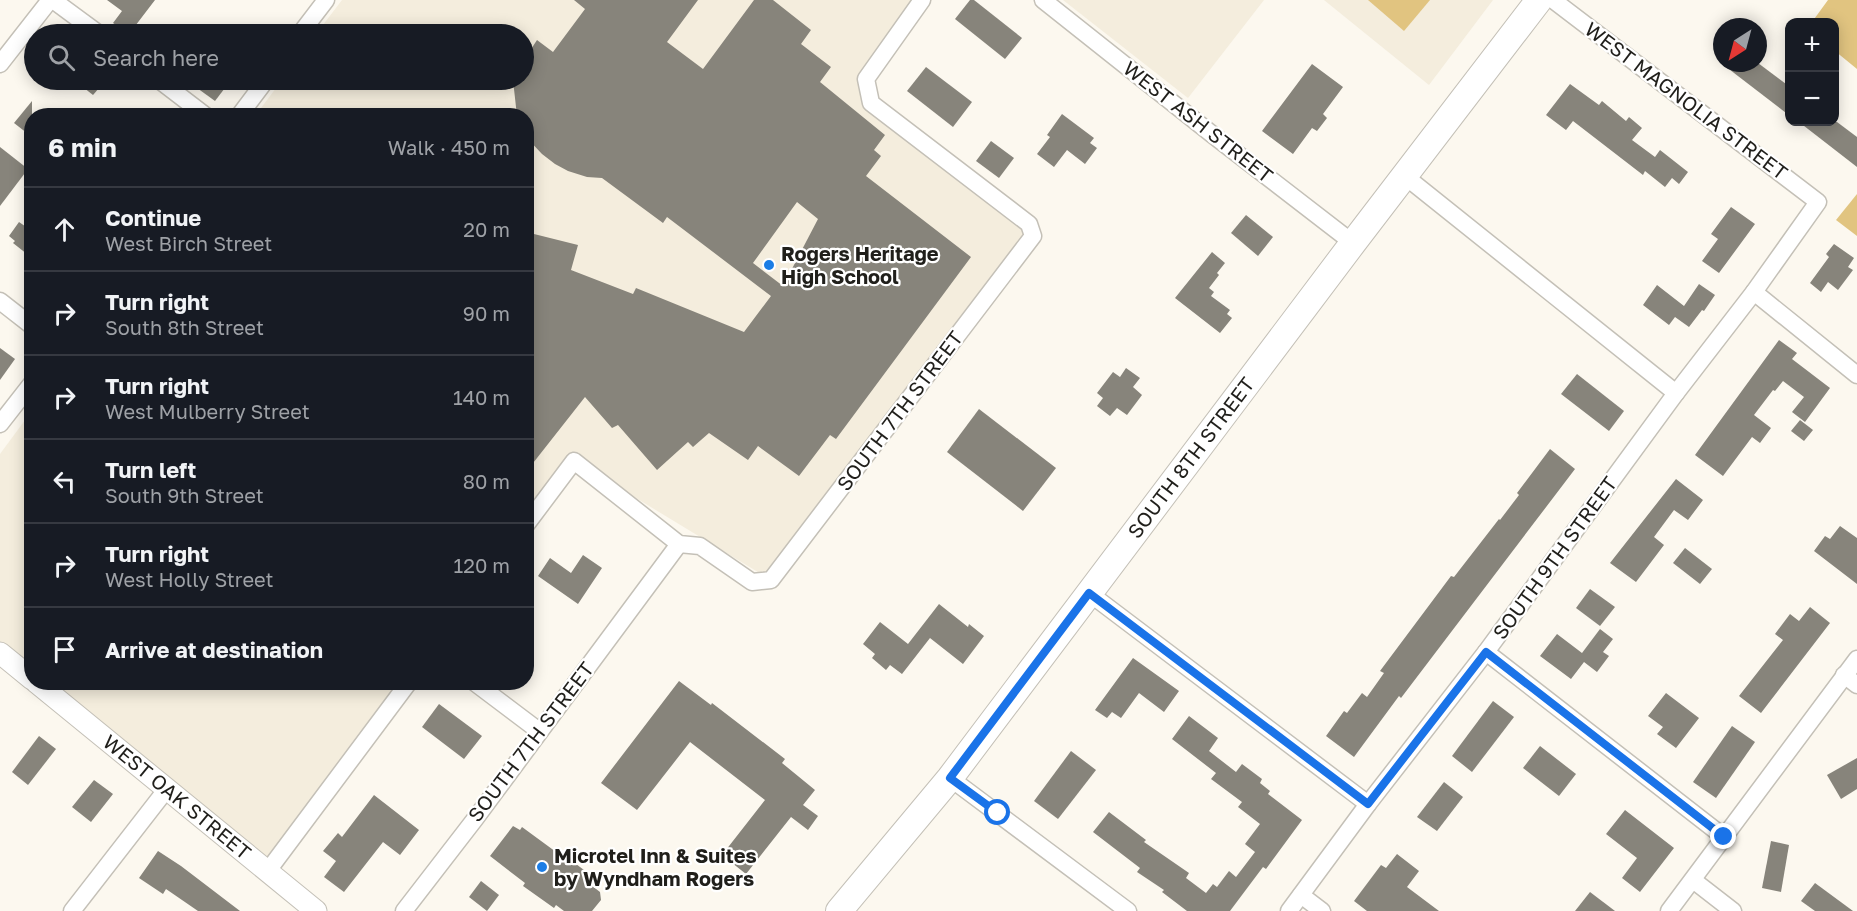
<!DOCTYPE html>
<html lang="en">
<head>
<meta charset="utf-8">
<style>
  body { margin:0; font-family:"Golos Text",sans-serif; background:#20242c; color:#f1f3f6 }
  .controls { position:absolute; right:18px; top:18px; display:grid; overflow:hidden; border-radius:12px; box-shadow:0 3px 15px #0003 }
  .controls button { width:54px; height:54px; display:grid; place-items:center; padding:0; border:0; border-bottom:2px solid #363941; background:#171b24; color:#f1f3f6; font:30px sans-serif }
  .compass { position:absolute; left:1713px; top:18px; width:54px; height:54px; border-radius:50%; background:#171b24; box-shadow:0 3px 15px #0003; rotate:216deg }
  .stop { position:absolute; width:18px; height:18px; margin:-14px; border:4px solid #1a73e8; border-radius:50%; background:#fff }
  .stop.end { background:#1a73e8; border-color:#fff; box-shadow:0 2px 6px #0008 }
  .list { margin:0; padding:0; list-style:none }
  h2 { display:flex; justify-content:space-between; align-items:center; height:78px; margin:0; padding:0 24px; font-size:26px }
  h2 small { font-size:20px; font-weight:400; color:#9ea1a6 }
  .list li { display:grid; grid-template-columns:39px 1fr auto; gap:18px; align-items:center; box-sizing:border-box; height:84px; padding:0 24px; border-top:2px solid #363941 }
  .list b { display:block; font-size:22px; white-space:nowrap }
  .list p { margin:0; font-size:20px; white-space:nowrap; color:#9ea1a6 }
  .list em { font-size:20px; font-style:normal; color:#9ea1a6 }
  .icon { flex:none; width:33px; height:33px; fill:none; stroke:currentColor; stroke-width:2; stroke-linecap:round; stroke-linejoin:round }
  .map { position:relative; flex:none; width:1857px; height:911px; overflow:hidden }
  .search { position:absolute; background:#171b24; box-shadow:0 3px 15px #0003; left:24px; top:24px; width:510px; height:66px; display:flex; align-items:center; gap:15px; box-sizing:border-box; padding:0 21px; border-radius:33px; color:#9ea1a6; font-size:22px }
  .panel { position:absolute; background:#171b24; box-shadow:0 3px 15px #0003; left:24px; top:108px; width:510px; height:582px; border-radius:24px }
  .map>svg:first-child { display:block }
  .built { fill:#f4eddd }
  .green { fill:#e1c480 }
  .building { fill:#87847b; fill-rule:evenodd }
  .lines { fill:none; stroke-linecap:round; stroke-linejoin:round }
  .minor-casing { stroke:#c4c0b7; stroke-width:19 }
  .tertiary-casing { stroke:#c4c0b7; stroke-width:23 }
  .primary-casing { stroke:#c4c0b7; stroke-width:28 }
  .minor { stroke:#fff; stroke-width:16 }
  .tertiary { stroke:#fff; stroke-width:21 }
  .primary { stroke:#fff; stroke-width:26 }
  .route { stroke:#1a73e8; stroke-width:8 }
  .poi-dot { fill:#1b7de5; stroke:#fff; stroke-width:2 }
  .labels { text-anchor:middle; stroke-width:4.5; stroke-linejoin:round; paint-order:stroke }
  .street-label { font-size:20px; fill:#201f1b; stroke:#fff }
  .poi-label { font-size:20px; font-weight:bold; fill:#201f1b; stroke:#fff; text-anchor:start }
</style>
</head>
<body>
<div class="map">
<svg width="1857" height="911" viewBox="0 0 1857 911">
  <rect width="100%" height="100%" fill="#fcf8ef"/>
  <g class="built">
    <polygon points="342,0 932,0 866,79 871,103 1033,236 771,580 575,461 527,525 526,116 255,116 282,80 524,80 524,34 316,34"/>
    <polygon points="1063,0 1264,0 1188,98"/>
    <polygon points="1324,0 1493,0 1429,85"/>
    <polygon points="31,412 31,679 0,653 0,454"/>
    <polygon points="36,683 409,683 267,872"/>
  </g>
  <g class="green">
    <polygon points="1368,0 1430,0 1404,31"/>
    <polygon points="1828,0 1857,0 1857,69 1835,51 1834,22 1812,22"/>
    <polygon points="1857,194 1857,236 1836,220"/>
  </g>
  <g class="building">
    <polygon points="107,0 155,0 129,34 113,23 122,11"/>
    <path d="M 574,0 L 698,0 L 667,42 L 703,69 L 754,0 L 773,0 L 811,30 L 801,44 L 831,67 L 820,82 L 885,135 L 874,150 L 881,156 L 866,176 L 971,257 L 836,439 L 830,435 L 799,476 L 758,446 L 748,460 L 709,433 L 693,447 L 688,442 L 657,470 L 618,425 L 612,428 L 585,397 L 526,472 L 526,232 L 578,245 L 571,270 L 633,294 L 636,288 L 744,332 L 771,296 L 667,217 L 663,223 L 602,178 L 587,177 L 568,171 L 555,164 L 542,154 L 526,137 L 526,116 L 517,116 L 513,80 L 524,80 L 524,60 L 537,40 L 553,52 L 585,9 ZM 797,202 L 818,219 L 783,286 L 753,263 Z"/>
    <polygon points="970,0 974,0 1022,38 1005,59 955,19"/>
    <polygon points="1721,63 1758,63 1790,87 1790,116"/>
    <polygon points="1312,64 1343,87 1323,114 1327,118 1317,131 1312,128 1293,154 1262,131"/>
    <polygon points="926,67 972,102 953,127 907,91"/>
    <polygon points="74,80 106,80 93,95"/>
    <polygon points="186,80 231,80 215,101"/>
    <polygon points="1570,84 1599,105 1602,101 1626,121 1629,117 1642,128 1632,140 1655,157 1660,150 1688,172 1679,184 1672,178 1665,187 1645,171 1643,175 1573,121 1566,130 1546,115"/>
    <polygon points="32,101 32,137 14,123"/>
    <polygon points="1062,114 1094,138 1090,143 1097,148 1085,164 1067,150 1054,167 1037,154 1050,137 1047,135"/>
    <polygon points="1799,122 1837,122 1857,137 1857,167"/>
    <polygon points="991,141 1014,158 999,178 976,161"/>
    <polygon points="0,147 28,169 0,206"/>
    <polygon points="1731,207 1755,224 1719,273 1702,261 1718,239 1711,234"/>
    <polygon points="1246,215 1273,237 1258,256 1231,233"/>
    <polygon points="19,222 32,231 32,258 13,243 15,241 9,236"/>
    <polygon points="1834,244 1854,258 1848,267 1853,270 1838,290 1828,282 1821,292 1810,283 1829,257 1826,254"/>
    <polygon points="1212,252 1225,263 1217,273 1219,275 1209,288 1214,292 1211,296 1230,310 1227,314 1232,318 1220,333 1175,298"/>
    <polygon points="1699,284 1715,295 1704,311 1702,310 1689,327 1675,317 1669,325 1643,305 1657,285 1684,306"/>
    <polygon points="1779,340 1797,353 1792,359 1830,388 1805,422 1792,412 1804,397 1783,381 1775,391 1773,390 1754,415 1771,428 1760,443 1752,437 1723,476 1695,455"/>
    <polygon points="0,348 15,359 0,380"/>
    <polygon points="1126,368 1140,378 1133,387 1142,395 1127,415 1117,408 1110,416 1097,406 1103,398 1097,393 1113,372 1120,377"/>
    <polygon points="1577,374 1624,411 1609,431 1561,394"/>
    <polygon points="979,409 1056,468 1023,511 947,452"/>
    <polygon points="1800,420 1813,430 1804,441 1791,431"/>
    <polygon points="1550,449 1575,469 1401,698 1399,696 1354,757 1326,736 1344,711 1347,713 1362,693 1367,697 1384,673 1380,671 1451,576 1454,577 1499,519 1500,520 1519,495 1517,493"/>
    <polygon points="1676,479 1703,500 1688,520 1674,510 1654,537 1664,545 1636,582 1610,563"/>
    <polygon points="1840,526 1857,538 1857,584 1814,551 1825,536 1830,539"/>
    <polygon points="1685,548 1712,569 1700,584 1673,563"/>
    <polygon points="583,555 602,568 578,604 538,576 550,558 571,573"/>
    <polygon points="1590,589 1615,607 1600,626 1576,608"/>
    <polygon points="939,604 968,627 969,624 984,636 963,664 930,638 902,674 890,665 886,670 872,658 875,654 863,644 880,622 908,644"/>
    <polygon points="1810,607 1830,623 1761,713 1739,696 1783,640 1775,634 1790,614 1799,621"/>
    <polygon points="1600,629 1613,639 1603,652 1609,656 1597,672 1584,662 1571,679 1540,656 1557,634 1582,653"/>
    <polygon points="1133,658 1179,691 1164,712 1139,693 1121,718 1112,712 1107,718 1095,710"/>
    <polygon points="679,681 711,705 712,703 785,759 782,763 815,790 803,805 818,816 808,830 791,817 746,874 722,855 765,800 690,742 637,810 601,783"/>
    <polygon points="1666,693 1699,718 1676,748 1657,734 1663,727 1648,716"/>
    <polygon points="1493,701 1514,717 1472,772 1452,756"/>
    <polygon points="439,704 482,736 464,759 422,727"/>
    <polygon points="1189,716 1218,738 1209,751 1236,772 1242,764 1262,779 1260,783 1270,791 1268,794 1302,820 1266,869 1263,867 1230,911 1187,911 1162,892 1164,890 1137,872 1140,868 1093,832 1109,812 1146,840 1144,842 1189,873 1186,878 1206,893 1213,884 1217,887 1229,871 1236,877 1255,852 1245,844 1260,824 1238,807 1242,802 1211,779 1216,773 1172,739"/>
    <polygon points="1732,726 1755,742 1716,798 1693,782"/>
    <polygon points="39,736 56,749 28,785 12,772"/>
    <polygon points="1540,746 1576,774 1559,796 1523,768"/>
    <polygon points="1071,751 1096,770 1058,819 1034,801"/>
    <polygon points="1857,758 1857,789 1841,799 1827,775"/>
    <polygon points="94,780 113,794 91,822 72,807"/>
    <polygon points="1444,782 1463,797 1437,831 1417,817"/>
    <polygon points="374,795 419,830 400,855 383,842 344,892 324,877 336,861 323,851 338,833 342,837"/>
    <polygon points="1625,810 1674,848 1640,892 1622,878 1637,858 1606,834"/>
    <polygon points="513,826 520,830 522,827 567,860 568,858 584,870 582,873 590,879 587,882 600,892 601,900 592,911 564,911 556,905 554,908 523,886 525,883 490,856"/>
    <polygon points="1771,841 1789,845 1781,892 1762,888"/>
    <polygon points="158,851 181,866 240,911 198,911 166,889 163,894 139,878"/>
    <polygon points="1397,854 1419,871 1407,887 1439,911 1367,911 1354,901 1381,865 1386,868"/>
    <polygon points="481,881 499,895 487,911 469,897"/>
    <polygon points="1815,883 1853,911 1815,911 1801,901"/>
    <polygon points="1590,892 1615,911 1575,911"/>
  </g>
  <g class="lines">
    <g class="minor-casing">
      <g id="minor">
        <polyline points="53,0 99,34"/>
        <polyline points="1043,0 1213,135 1353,243"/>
        <polyline points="300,34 326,0"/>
        <polyline points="0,64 50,0"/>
        <polyline points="159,80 206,116"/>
        <polyline points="239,116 266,80"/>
        <polyline points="1406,177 1676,393"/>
        <polyline points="1754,292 1857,375"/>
        <polyline points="0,301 32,326"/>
        <polyline points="0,424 32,383"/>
        <polyline points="526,525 574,461 679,544 700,546 752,582 771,580 1033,236 1029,224 871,103 866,79 922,0"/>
        <polyline points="1089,593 1368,804"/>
        <polyline points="1486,652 1724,837"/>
        <polyline points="1844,675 1857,685"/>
        <polyline points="474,682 539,731"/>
        <polyline points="950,778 1128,911"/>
        <polyline points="267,872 409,682"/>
        <polyline points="1693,880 1733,911"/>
        <polyline points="1301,895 1322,911"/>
        <polyline points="72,911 166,790"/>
        <polyline points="404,911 475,819 679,544"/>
        <polyline points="1289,911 1368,804 1486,652 1676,393 1754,292 1818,202 1553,0"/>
        <polyline points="1669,911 1857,659"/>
      </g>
    </g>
    <g class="tertiary-casing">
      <g id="tertiary">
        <polyline points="0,653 32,679"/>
        <path id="s1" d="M 36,682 L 316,911"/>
      </g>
    </g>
    <g class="primary-casing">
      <g id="primary">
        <path id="s2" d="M 839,911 L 950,778 L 1353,243 L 1539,0"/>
      </g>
    </g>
    <use href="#minor" class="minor"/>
    <use href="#tertiary" class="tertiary"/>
    <use href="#primary" class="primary"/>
  </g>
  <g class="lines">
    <polyline class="route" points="998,813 950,778 1089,593 1368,804 1486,652 1724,837"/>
  </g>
  <g class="poi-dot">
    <circle cx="769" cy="265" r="6"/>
    <circle cx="542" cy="867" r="6"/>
  </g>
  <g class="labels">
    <g class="street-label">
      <text transform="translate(1686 101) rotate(37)" y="7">WEST MAGNOLIA STREET</text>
      <text transform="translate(1198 122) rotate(38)" y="7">WEST ASH STREET</text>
      <text transform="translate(900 411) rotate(-53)" y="7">SOUTH 7TH STREET</text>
      <text dy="7" stroke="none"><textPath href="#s2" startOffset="574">SOUTH 8TH STREET</textPath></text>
      <text transform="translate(1555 558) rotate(-54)" y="7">SOUTH 9TH STREET</text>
      <text transform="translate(531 742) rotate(-53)" y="7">SOUTH 7TH STREET</text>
      <text dy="7" stroke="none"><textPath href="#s1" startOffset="182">WEST OAK STREET</textPath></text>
    </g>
    <g class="poi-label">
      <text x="781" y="261">Rogers Heritage<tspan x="781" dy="23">High School</tspan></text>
      <text x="554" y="863">Microtel Inn &amp; Suites<tspan x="554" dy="23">by Wyndham Rogers</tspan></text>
    </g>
  </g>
</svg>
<div class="controls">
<button>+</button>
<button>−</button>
</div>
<svg class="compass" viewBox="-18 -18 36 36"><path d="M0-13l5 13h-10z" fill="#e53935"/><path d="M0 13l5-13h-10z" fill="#9ea1a6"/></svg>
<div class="stop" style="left:998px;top:813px"></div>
<div class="stop end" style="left:1724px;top:837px"></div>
<div class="search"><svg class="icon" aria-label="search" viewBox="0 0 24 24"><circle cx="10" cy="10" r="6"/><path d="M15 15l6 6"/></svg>Search here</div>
<section class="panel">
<h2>6 min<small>Walk · 450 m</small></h2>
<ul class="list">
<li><svg class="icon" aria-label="ahead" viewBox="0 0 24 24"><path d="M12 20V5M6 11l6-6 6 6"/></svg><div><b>Continue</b><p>West Birch Street</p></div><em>20 m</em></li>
<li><svg class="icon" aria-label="right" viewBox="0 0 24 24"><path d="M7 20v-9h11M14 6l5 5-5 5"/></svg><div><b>Turn right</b><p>South 8th Street</p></div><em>90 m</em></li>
<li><svg class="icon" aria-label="right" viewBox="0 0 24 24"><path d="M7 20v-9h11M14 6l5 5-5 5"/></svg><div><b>Turn right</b><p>West Mulberry Street</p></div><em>140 m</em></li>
<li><svg class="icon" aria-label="left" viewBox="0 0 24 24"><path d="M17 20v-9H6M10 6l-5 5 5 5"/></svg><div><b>Turn left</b><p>South 9th Street</p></div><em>80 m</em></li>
<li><svg class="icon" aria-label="right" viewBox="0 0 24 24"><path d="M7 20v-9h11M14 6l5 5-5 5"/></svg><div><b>Turn right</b><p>West Holly Street</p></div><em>120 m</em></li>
<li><svg class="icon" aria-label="arrive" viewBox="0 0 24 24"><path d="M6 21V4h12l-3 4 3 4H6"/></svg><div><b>Arrive at destination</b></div></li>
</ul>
</section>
</div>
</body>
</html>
